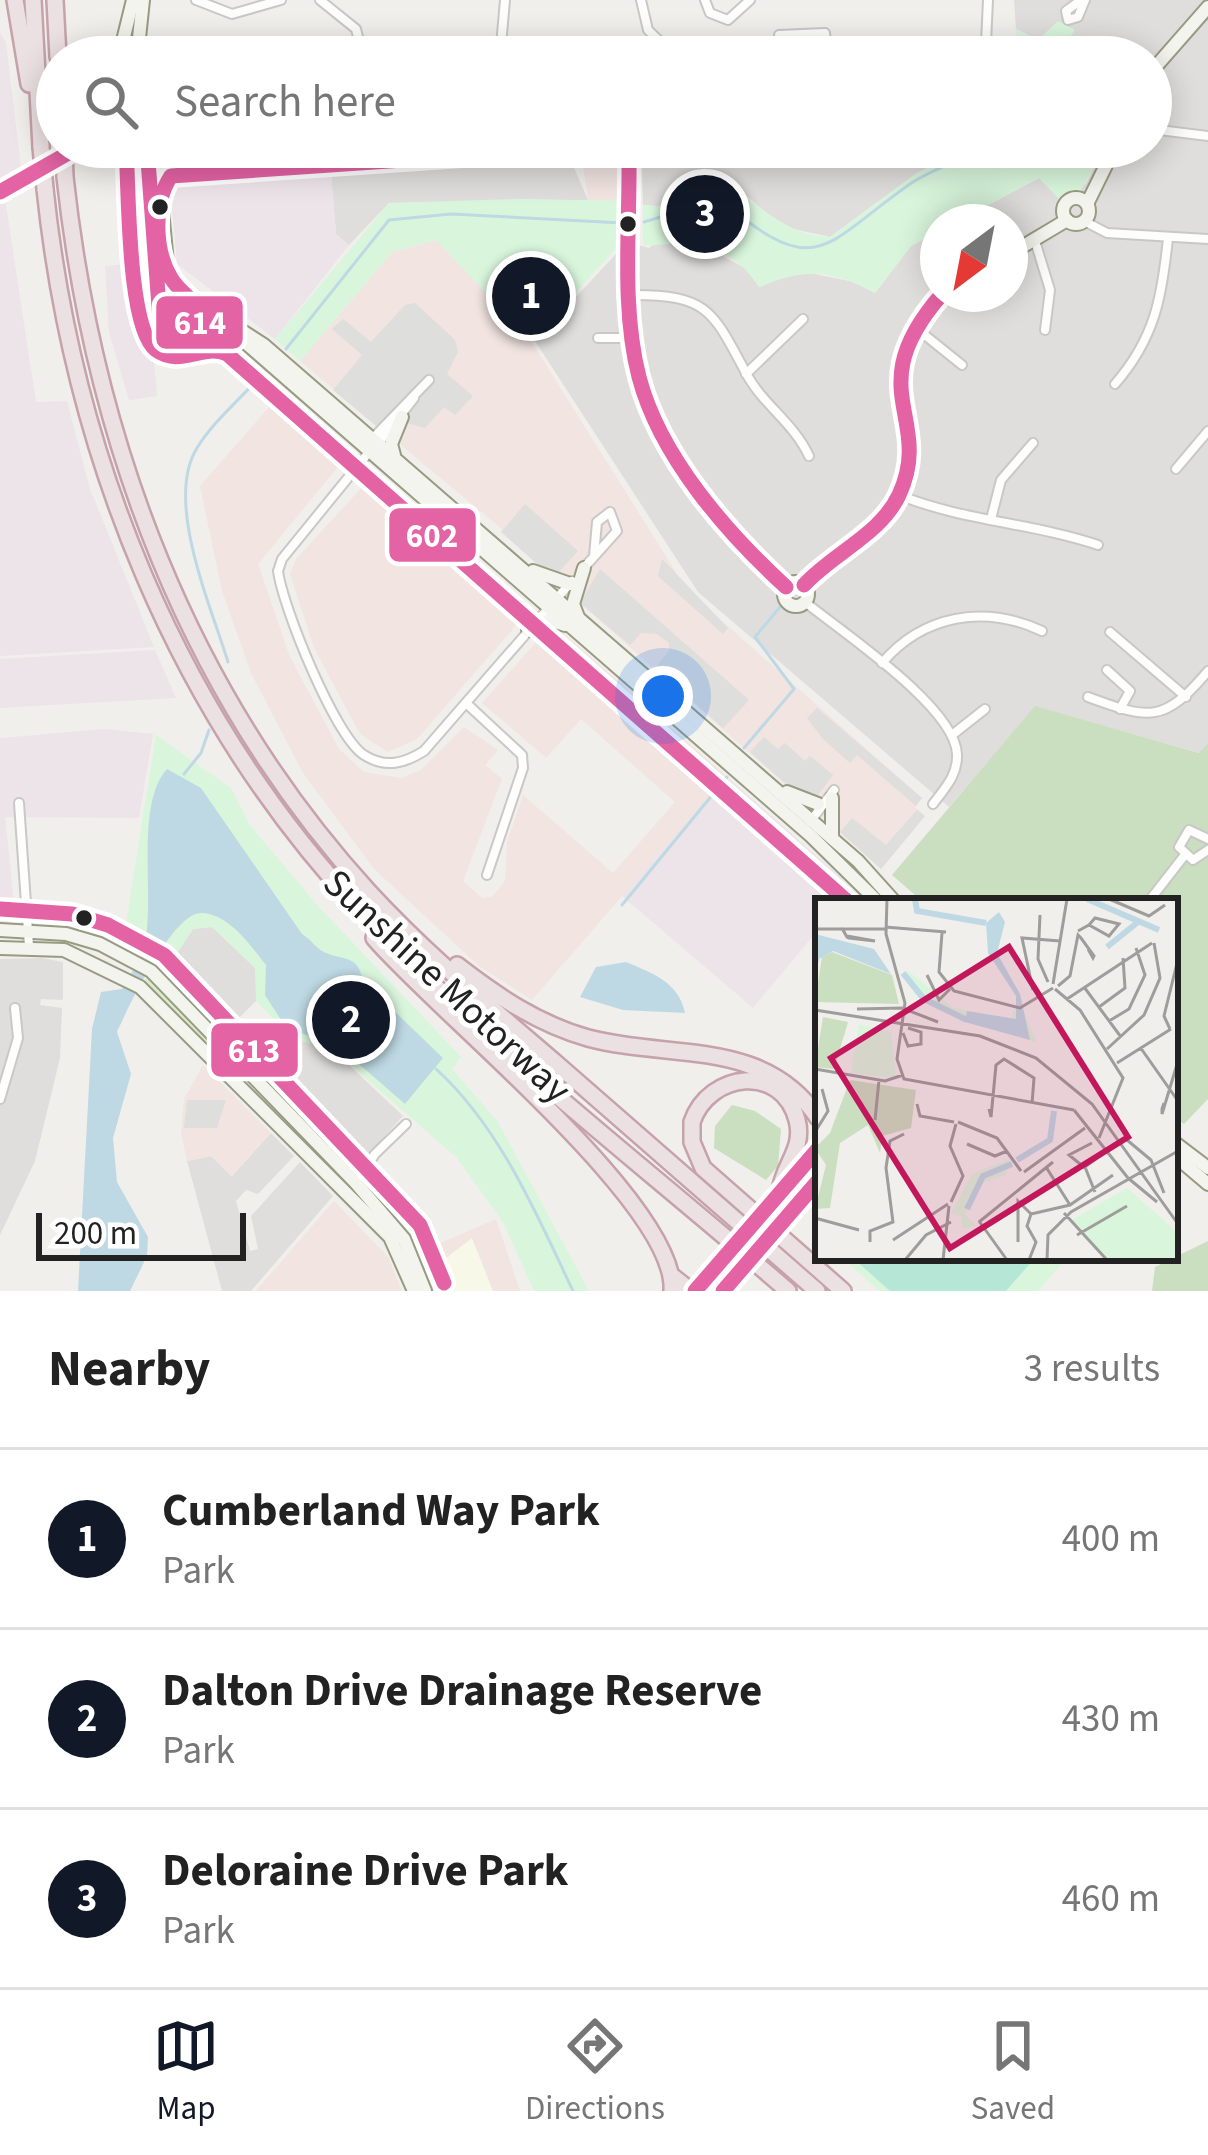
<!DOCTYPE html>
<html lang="en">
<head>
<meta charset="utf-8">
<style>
  body { margin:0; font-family:"Source Sans 3",sans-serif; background:#f6f6f6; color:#222 }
  .compass { position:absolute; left:920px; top:204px; width:108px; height:108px; border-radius:50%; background:#fff; box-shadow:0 6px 30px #0003; rotate:212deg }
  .scale { position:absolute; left:36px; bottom:30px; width:210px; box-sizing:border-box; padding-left:12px; border:6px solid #222; border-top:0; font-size:33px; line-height:42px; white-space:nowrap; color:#222; -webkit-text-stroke:9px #fff; paint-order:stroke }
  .you { position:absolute; left:663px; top:696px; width:42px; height:42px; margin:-30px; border:9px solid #fff; border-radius:50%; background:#1a73e8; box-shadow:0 0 0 18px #1a73e833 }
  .badge { display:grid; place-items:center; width:78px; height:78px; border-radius:50%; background:#111827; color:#fff; font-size:39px; font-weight:700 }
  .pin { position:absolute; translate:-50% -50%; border:6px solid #fff; box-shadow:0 3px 12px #0006 }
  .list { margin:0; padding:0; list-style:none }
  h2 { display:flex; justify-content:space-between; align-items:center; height:156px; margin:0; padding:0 48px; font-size:51px }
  h2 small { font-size:39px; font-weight:400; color:#767676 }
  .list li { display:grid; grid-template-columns:78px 1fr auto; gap:36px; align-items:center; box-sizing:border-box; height:180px; padding:0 48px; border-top:3px solid #e0e0e0 }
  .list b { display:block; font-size:45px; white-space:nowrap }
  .list p { margin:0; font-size:39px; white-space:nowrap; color:#767676 }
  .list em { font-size:39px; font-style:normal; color:#767676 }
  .icon { flex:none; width:66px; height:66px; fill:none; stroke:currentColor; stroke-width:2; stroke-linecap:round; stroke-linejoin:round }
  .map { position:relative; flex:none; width:1208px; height:1291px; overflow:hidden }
  .search { position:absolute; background:#fff; box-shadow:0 6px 30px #0003; left:36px; right:36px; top:36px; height:132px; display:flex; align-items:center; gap:30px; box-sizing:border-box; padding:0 42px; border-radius:66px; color:#767676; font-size:45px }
  .sheet { height:696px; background:#fff }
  nav { display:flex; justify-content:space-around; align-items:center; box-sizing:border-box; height:168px; border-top:3px solid #e0e0e0; background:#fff; font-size:33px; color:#767676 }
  nav a { display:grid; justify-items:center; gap:6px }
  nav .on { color:#111827 }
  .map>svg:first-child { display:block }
  .residential { fill:#dfdedc }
  .commercial { fill:#f1e4e1 }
  .industrial { fill:#ede4e9 }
  .education { fill:#f7f8e8 }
  .religious { fill:#dededc }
  .grass { fill:#daedca }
  .forest { fill:#c9dfc0 }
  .park { fill:#d9f6dc }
  .pitch { fill:#b6e7d6 }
  .water { fill:#bed9e3 }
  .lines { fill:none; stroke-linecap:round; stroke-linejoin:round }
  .stream { stroke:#bed9e3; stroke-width:3 }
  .street-casing { stroke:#c9c8c7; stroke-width:12 }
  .secondary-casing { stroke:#979b81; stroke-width:16 }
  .highway-casing { stroke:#c6a2aa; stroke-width:20 }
  .street { stroke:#fdfdfc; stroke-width:8 }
  .secondary { stroke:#f3f4ed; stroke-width:12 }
  .highway { stroke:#ece1e2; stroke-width:15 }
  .secondary-bridge-casing { stroke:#979b81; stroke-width:16; stroke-linecap:butt }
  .highway-bridge-casing { stroke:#c6a2aa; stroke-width:20; stroke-linecap:butt }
  .secondary-bridge { stroke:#f3f4ed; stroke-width:12 }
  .highway-bridge { stroke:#ece1e2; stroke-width:15 }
  .bus-1-casing { stroke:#fff; stroke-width:24 }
  .bus-2-casing { stroke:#fff; stroke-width:24 }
  .bus-3-casing { stroke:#fff; stroke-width:24 }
  .bus-4-casing { stroke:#fff; stroke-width:24 }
  .bus-1 { stroke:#e463a4; stroke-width:15 }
  .bus-2 { stroke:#e463a4; stroke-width:15 }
  .bus-3 { stroke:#e463a4; stroke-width:15 }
  .bus-4 { stroke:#e463a4; stroke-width:15 }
  .bus-dot { fill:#222; stroke:#fff; stroke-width:4.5 }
  .labels { text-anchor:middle; stroke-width:10; stroke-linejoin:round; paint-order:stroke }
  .street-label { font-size:39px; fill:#222; stroke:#fff }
  .inset-river { fill:none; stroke:#bed9e3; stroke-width:6 }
  .inset-road { fill:none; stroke:#9e9d9b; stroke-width:3 }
  .view { fill:#c2185b; fill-opacity:0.15; stroke:#c2185b; stroke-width:6 }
  .inset-edge { fill:none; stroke:#222; stroke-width:6 }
  .line-badge { stroke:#fff; stroke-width:4.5 }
  .badge-label { font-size:33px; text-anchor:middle; font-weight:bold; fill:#fff }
</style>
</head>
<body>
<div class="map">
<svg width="1208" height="1291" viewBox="0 0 1208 1291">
  <rect width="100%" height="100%" fill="#f0efeb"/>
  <g class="residential">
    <polygon points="1014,0 1208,0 1208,743 1200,753 1036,707 949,807 698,592 535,341 627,242 649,248 658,241 692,240 747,269 759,287 799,271 855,282 875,293 911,246 938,231 938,294 1010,294 1010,222 956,222 1039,178 1069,192 1086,184 1104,147 1151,147 1151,57 1087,57 1067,40 1073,28 1038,40 1016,29"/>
    <polygon points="217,147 565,147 588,200 389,203 349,245 336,234 331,173 219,180"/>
    <polygon points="652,147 972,147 917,173 830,237 780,226 745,194 716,185 670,207 643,205 642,163"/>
    <polygon points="212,927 256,968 256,1001 225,1032 165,971 193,929"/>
    <polygon points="42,958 63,962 63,1000 41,999 40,1005 62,1008 60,1058 35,1161 0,1235 0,959"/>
    <polygon points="294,1040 329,1046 403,1116 356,1168 261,1071"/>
    <polygon points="271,1133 294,1156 258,1194 246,1190 236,1201 250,1251 258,1249 251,1216 300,1162 333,1196 251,1291 222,1291 187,1161 211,1156 232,1176"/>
  </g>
  <g class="commercial">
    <polygon points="614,150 623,159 623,201 588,200 581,151"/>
    <polygon points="437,240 531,341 687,590 922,798 915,807 925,816 881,869 580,603 581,595 300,361 392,252"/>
    <polygon points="283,391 351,451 258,564 290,657 339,749 364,772 401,778 421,770 464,727 498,750 485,765 502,779 463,881 482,898 492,897 505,881 507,842 523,795 613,873 675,802 581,719 546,758 482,703 547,630 561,631 726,776 532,1000 479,966 374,869 303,773 251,673 222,591 200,486"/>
    <polygon points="376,472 528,604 526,614 417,739 388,752 360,734 314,648 290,574 296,559"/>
    <polygon points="203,1065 271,1133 231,1176 211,1156 187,1161 181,1132 184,1099"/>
    <polygon points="334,1201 388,1257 402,1291 256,1291"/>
    <polygon points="496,1219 520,1291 439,1291 427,1249"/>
  </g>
  <g class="industrial">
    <polygon points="0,33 6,42 21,169 2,179 36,402 67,401 90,489 154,647 0,656"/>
    <polygon points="331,173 336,234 349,245 275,339 177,264 170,187 175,183"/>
    <polygon points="145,262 157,396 129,400 109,332 105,266"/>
    <polygon points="155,650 176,698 0,708 0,659"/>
    <polygon points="105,729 153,734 139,818 5,817 15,912 10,923 0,923 0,738"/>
    <polygon points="726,776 843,879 818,901 818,930 753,1008 622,896"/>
  </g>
  <polygon class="education" points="472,1238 493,1291 454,1291 442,1261"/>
  <g class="religious">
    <polygon points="415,303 455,340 458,352 447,374 473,396 455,415 444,407 425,428 403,422 394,441 333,390 362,355 332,329 343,319 371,342 405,305"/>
    <polygon points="525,504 578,551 557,574 549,567 545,571 501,532"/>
    <polygon points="662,559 728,628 723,634 658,576"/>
    <polygon points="600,569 749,700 723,728 655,668 669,651 669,643 657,634 641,633 630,645 580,603"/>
    <polygon points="817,708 922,798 916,806 857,755 850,763 823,739 807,718"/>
    <polygon points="764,737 778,749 785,743 805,761 810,756 833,775 818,795 796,793 750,752"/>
    <polygon points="917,810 925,816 881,869 840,832 852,818 886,845"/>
    <polygon points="187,1100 226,1100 217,1128 184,1128"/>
  </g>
  <polygon class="grass" points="147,977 338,1178 143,984"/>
  <g class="forest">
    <polygon points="1035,706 1199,753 1208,743 1208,1099 1184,1124 1175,1117 1175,901 922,901 892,875"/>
    <polygon points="732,1105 755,1111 781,1129 778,1166 766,1180 714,1148 715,1126"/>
    <polygon points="1208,1241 1208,1291 1152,1291 1155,1267"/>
  </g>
  <g class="park">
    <polygon points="1058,21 1075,30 1068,40 1087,57 1018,57 1016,29 1038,40"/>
    <path d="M 972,147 L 1104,147 L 1080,192 L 1060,200 L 1039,178 L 956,222 L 938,222 L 938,231 L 911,246 L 875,293 C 830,269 805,268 759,287 C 728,240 689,241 643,246 L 643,205 L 670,207 L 715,185 C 763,199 777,234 830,237 L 917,173 Z"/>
    <polygon points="522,199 623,201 623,241 531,341 436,240 392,252 300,361 275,339 389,203"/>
    <polygon points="156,735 232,789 249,824 319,907 461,1057 452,1069 498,1122 589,1291 534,1291 503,1222 456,1157 330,1047 294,1040 256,1001 255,968 212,927 193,929 165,971 124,936"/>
    <polygon points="843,1258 1067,1258 1038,1291 879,1291"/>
  </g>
  <polygon class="pitch" points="853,1258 1035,1258 1006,1291 890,1291"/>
  <g class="water">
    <path d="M 167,769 L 201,788 L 302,934 C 312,940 317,950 326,953 C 346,961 358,955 363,981 L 443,1058 L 405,1104 L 337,1045 L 297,1032 L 281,1020 L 265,995 L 266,965 C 251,946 229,914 202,913 C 173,911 128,1008 117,1032 L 131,1074 L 113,1138 L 117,1182 L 148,1237 L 147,1256 L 130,1291 L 78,1291 L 92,1029 L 101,992 L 122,989 C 129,976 140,962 144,947 C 156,901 134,805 167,769 Z"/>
    <path d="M 626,962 C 652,973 679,982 685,1013 L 623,1010 L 580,997 L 596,967 Z"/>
  </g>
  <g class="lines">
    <g class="stream">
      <path d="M 644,222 L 720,199 C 818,284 824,244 910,184 C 933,169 962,159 987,147"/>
      <polyline points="286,349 389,220 451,214 622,223"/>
      <path d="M 228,662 C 211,606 164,501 197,448 C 214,420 243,397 264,372"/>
      <polyline points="744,748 794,689 755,637 780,607"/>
      <polyline points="184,774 201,753 209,730"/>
      <polyline points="622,905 727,777"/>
      <path d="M 436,1069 C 500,1127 537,1215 573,1291"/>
    </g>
    <g class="street-casing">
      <g id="street">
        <polyline points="196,0 232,14 281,0"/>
        <polyline points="320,0 356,29 363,57"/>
        <polyline points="641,0 648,30 676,57"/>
        <polyline points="705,0 710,13 728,20 750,0"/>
        <polyline points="1081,0 1066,11 1068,20 1078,17 1085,0"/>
        <polyline points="779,35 825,33 827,50"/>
        <polyline points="986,43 988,0"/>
        <polyline points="500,57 505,0"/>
        <polyline points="751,57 925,43"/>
        <polyline points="1151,129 1208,136"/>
        <polyline points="1084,221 1107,233 1208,239"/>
        <polyline points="1035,241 1050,290 1045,330"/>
        <path d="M 634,295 C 709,295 713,312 746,373 C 762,404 794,423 809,456"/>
        <polyline points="916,328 962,365"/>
        <polyline points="598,338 633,338"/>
        <polyline points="746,374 803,319"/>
        <path d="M 1115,384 C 1155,338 1162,297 1168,238"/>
        <polyline points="372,439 429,380"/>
        <polyline points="378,444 414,398"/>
        <path d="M 369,452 L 282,559 L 278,571 C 283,608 335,736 364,755 C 386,769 405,763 424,751 L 572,581"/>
        <polyline points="1176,469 1208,431"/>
        <path d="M 899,495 C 963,521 1033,523 1098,545"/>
        <polyline points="991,519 1001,480 1033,443"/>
        <polyline points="582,570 617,531 610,512 597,522 594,556"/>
        <path d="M 805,602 C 842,632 955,707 957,754 C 958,775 945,788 933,804"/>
        <polyline points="1110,632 1186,697"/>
        <path d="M 882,663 C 923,615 984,604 1042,631"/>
        <polyline points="1107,670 1130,691 1120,709"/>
        <path d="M 1088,697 C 1150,720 1164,723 1208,671"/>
        <polyline points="466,703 522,755 523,768 487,875"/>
        <polyline points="952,735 985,709"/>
        <polyline points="19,803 29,946"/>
        <polyline points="810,822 834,790"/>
        <polyline points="1208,839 1189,830 1179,847 1193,860 1208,850"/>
        <polyline points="1149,901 1184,856"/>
        <polyline points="0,1099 18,1038 15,1008"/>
        <polyline points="356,1183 375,1154 406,1124"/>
      </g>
    </g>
    <g class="secondary-casing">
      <g id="secondary">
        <polyline points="119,57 133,0"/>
        <polyline points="137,57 143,0"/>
        <polyline points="1151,72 1208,7"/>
        <polyline points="147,147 154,223"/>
        <polyline points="156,147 168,273 182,292 264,345 858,861 894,901"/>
        <polyline points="616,147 626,157 638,147"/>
        <polyline points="160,155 166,165 184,171 595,147"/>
        <path d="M 629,156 C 631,218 625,322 639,378 C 654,439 738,547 786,587"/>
        <polyline points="0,192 65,152"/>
        <circle cx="1076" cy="211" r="13"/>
        <polyline points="1087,204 1115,147"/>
        <polyline points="1010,254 1067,220"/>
        <path d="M 156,255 C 159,282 150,328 180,338 L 194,332 L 201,320 L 197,303"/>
        <polyline points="198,328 225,329 247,344 811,836 877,901"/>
        <polyline points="394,455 391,444 402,417"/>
        <polyline points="533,571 570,584"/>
        <circle cx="796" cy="594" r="12"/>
        <path d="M 804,585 C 830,551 880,533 899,495 C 933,427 853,378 942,294"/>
        <polyline points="578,617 573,604 584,568"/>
        <polyline points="528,630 550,620 565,625"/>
        <polyline points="787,792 818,804"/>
        <polyline points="832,798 832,837"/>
        <polyline points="0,930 66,934 100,944 151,971 356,1183 404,1239 425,1291"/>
        <polyline points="0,948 64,950 140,987 390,1237 414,1291"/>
        <polyline points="1175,1143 1208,1168"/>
        <polyline points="1175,1156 1208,1184"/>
        <polyline points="763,1212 818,1149"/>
        <polyline points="773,1221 818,1170"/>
      </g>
    </g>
    <g class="highway-casing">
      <g id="highway">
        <polyline points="15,0 29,84"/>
        <polyline points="33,0 41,147"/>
        <polyline points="55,0 58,57"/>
        <path d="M 65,177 C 94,442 188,694 369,892 C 427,955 493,1009 557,1064 C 643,1140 730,1215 817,1291"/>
        <path d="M 45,189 C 73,455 176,713 360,910 C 489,1049 645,1166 788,1291"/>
        <path d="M 374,938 C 436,1011 678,1204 672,1291"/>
        <path d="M 457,965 C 497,996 538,1024 588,1038 C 669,1060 764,1037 818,1118"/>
        <path d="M 780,1192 C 782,1166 805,1149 797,1120 C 782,1063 709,1072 692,1122 L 692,1142 L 703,1168 L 843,1291"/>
        <polyline points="672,1276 691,1291"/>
      </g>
    </g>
    <use href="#street" class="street"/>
    <use href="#secondary" class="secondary"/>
    <use href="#highway" class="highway"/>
    <g class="secondary-bridge-casing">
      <g id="secondary-bridge">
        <polyline points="711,1273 763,1212"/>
        <polyline points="721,1282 773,1221"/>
      </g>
    </g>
    <g class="highway-bridge-casing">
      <g id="highway-bridge">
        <polyline points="41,147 45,189"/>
        <polyline points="64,147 65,177"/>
      </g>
    </g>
    <use href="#secondary-bridge" class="secondary-bridge"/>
    <use href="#highway-bridge" class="highway-bridge"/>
    <g class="bus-1-casing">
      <g id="bus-1">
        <path d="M 147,147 L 160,320 L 167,332 L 180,338 L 198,328 L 202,314 C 194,299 179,292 171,278 C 154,250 153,203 171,176 L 595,147"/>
        <path d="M 629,156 C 630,228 621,307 639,377 C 660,457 727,533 786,587"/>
        <polyline points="0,192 79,147"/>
        <path d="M 804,585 C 832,554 881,534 899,495 C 935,417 858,390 942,294"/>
      </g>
    </g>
    <g class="bus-2-casing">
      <g id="bus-2">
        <path d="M 126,149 C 129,187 127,329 156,350 C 181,368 202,343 227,354 L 847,901"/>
        <polyline points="723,1291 818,1181"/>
      </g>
    </g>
    <g class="bus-3-casing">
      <polyline id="bus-3" points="1,909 72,914 108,925 164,955 420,1225 444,1283"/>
    </g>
    <g class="bus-4-casing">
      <polyline id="bus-4" points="695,1291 818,1149"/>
    </g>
    <use href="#bus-1" class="bus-1"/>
    <use href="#bus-2" class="bus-2"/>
    <use href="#bus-3" class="bus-3"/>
    <use href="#bus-4" class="bus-4"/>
  </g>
  <g class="bus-dot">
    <circle cx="160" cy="207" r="10"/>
    <circle cx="628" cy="224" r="10"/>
    <circle cx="84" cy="918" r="10"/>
  </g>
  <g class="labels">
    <g class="street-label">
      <text transform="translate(448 985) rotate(43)" y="14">Sunshine Motorway</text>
    </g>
  </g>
  <g transform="translate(815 898)">
    <rect width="363" height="363" fill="#f0efeb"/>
    <path d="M 17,54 L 77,77 L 84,106 L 0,104 L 7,59 ZM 8,119 L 33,124 L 19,171 L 0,169 ZM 35,182 L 101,192 L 96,230 L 67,238 L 65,255 L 53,227 L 25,245 L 15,310 L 0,311 L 11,267 L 0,250 L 15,235 Z" fill="#c9dfc0"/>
    <path d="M 92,72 L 139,110 L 196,122 L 199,111 L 208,112 L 222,145 L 121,111 L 99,95 ZM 44,126 L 76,134 L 81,180 L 36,175 ZM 195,261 L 191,277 L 166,285 L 150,316 L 161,328 L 146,330 L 147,319 L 136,315 L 157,276 ZM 312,290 L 363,335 L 363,362 L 294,362 L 255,323 Z" fill="#d9f6dc"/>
    <path d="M 184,14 L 190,24 L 182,55 L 205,96 L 215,142 L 150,124 L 152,113 L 201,121 L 201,98 L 173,55 L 171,25 ZM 0,36 L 59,51 L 76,76 L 18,53 L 4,61 L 0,82 Z" fill="#bed9e3"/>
    <path class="inset-river" d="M 100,1 L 102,13 L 171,25M 272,1 L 344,32M 292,49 L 323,24M 88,75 L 109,101 L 152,122M 202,262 L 235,242 L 239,213M 152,311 L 168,278 L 197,266"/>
    <path class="inset-road" d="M 72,1 L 71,36 L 90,105 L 82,161 L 89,181 L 259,212M 294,1 L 334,18 L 350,7M 225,17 L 223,61 L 233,84M 70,29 L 131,34M 26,30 L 28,32 L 32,39 L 34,40 L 60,43 L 32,38M 0,31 L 70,31M 263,33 L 274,27 L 294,38 L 304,26 L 280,20 L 274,27M 127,35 L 124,74 L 139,93 L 205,110 L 238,90M 112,77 L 124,102 L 135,91M 238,86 L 252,1M 243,88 L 255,78 L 263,37 L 266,40 L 279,58 L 278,60 L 273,51M 269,89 L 306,139M 240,91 L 265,112 L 308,180 L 284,240M 218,92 L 207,40 L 245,43M 252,101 L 337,45M 284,109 L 310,90 L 308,60M 42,111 L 87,110 L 123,124M 0,112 L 165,138 L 221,160 L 277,206 L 363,326M 294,123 L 314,111 L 330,77 L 321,50M 355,131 L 349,118 L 363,61M 88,135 L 93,148 L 106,146 L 106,134 L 93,130M 325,149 L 363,203M 292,151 L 329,117 L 345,80 L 339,45M 302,165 L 356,131M 0,171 L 70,183 L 88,177M 349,205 L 347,211 L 347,216 L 363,163M 102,206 L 105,218 L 139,224M 174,211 L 176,219 L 181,167 L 189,161 L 219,180 L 217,206M 259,212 L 313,280M 60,222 L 64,182M 143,224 L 182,240 L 206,273M 0,234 L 13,213 L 7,191M 312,242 L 336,262 L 349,295M 152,246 L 180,258 L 192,253M 231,269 L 255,307M 270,270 L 254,257 L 277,245M 209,274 L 270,230M 313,280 L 342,304M 280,294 L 270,269 L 286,257M 136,304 L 148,278 L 135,248 L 141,226M 249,315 L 292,362M 0,320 L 44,332M 164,323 L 192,362M 164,324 L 238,264M 262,337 L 312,308M 78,342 L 133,306M 55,344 L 55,333 L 78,324 L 71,270 L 75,243 L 89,236M 203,344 L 203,303 L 216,316M 90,362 L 111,337 L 136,324M 128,362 L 134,308M 214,362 L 221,344 L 212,328 L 216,316 L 255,307 L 298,277M 232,362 L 233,337 L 256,314 L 363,253"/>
    <path class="view" d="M 194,49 L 313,239 L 135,350 L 16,160 Z"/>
    <rect width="363" height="363" class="inset-edge"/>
  </g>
  <g class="line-badge">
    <rect x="154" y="294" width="91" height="57" rx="12" fill="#e463a4"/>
    <rect x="387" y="506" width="91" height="58" rx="12" fill="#e463a4"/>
    <rect x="209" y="1021" width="91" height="58" rx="12" fill="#e463a4"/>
  </g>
  <g class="badge-label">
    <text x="200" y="334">614</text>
    <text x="432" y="547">602</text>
    <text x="254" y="1062">613</text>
  </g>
</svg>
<svg class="compass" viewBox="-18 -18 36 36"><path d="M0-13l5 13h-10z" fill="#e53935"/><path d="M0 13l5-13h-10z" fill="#767676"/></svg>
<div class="scale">200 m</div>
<div class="you"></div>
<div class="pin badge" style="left:531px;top:296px">1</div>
<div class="pin badge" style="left:351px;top:1020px">2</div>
<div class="pin badge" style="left:705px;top:214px">3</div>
<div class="search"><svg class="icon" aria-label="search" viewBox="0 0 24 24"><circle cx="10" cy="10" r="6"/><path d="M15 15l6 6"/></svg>Search here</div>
</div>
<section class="sheet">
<h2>Nearby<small>3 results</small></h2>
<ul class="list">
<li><span class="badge">1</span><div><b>Cumberland Way Park</b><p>Park</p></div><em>400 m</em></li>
<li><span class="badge">2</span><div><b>Dalton Drive Drainage Reserve</b><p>Park</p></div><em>430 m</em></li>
<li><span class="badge">3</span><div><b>Deloraine Drive Park</b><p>Park</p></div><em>460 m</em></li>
</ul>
</section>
<nav>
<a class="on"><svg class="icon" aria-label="map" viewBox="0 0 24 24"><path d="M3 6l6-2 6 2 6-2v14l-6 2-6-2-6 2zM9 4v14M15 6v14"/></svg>Map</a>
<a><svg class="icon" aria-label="directions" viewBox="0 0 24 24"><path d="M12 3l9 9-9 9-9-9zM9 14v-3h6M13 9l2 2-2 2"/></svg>Directions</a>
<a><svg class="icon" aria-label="saved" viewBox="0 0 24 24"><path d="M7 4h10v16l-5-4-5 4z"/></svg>Saved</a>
</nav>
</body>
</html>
